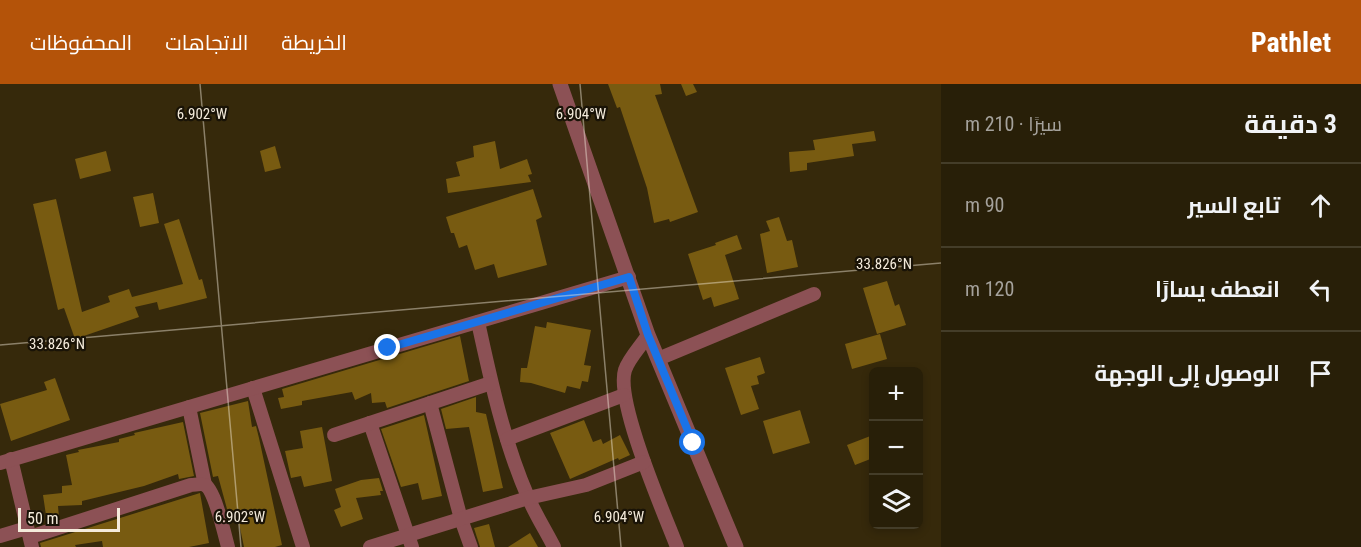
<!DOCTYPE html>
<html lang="ar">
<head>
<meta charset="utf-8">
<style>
  body { margin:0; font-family:"Roboto Condensed",Cairo,sans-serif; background:#302712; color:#f1f3f6; direction:rtl }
  .controls { position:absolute; right:18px; bottom:18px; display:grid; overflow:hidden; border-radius:9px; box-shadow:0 3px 9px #0003 }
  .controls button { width:54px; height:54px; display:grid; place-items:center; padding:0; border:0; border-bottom:2px solid #443d29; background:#281f08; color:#f1f3f6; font:30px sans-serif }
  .scale { position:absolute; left:18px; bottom:15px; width:102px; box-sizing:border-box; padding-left:6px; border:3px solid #f4ebdb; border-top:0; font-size:16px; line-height:21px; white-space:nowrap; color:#f4ebdb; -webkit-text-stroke:4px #191307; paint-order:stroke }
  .stop { position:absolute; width:18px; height:18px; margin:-14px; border:4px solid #1a73e8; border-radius:50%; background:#fff }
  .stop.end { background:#1a73e8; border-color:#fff; box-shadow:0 2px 6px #0008 }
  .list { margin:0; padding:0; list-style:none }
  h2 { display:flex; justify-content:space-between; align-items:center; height:78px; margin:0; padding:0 24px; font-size:26px }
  h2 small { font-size:20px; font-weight:400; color:#a5a29c }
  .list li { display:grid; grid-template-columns:39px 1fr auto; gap:18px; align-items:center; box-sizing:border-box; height:84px; padding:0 24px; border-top:2px solid #443d29 }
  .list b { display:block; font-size:22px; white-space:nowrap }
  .list em { font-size:20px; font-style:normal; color:#a5a29c }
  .icon { flex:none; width:33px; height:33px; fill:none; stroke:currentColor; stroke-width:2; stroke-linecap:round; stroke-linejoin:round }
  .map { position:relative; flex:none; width:941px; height:463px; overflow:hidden; direction:ltr }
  header { display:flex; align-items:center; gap:36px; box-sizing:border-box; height:84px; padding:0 30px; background:#b45309; color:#fff }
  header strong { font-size:28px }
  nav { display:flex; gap:33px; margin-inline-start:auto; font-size:21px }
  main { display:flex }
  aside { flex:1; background:#281f08 }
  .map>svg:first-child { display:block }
  .building { fill:#785b11 }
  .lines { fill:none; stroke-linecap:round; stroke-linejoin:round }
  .minor { stroke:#8c5155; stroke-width:14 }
  .tertiary { stroke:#8c5155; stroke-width:15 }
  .route { stroke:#1a73e8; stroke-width:8 }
  .ticks { fill:none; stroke:#f4ebdb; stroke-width:1.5; stroke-opacity:0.45 }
  .ticks-label { font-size:15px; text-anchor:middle; fill:#f4ebdb; stroke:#191307; stroke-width:4.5; stroke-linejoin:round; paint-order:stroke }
</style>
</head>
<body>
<header>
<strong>Pathlet</strong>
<nav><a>الخريطة</a><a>الاتجاهات</a><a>المحفوظات</a></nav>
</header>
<main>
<aside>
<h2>3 دقيقة<small>سيرًا · 210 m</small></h2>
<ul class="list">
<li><svg class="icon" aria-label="ahead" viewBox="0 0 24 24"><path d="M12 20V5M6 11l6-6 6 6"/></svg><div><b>تابع السير</b></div><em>90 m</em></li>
<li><svg class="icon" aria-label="left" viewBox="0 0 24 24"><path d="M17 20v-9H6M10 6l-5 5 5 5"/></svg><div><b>انعطف يسارًا</b></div><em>120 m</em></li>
<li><svg class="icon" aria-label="arrive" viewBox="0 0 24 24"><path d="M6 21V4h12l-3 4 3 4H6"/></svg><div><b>الوصول إلى الوجهة</b></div></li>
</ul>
</aside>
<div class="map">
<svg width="941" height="463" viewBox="0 0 941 463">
  <rect width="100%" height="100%" fill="#36290b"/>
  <g class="building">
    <polygon points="608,0 660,0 662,10 655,11 698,128 670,138 669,135 654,139 647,104 620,23 617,24"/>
    <polygon points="681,0 693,0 697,8 686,12"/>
    <polygon points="874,47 876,57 852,60 854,72 807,79 807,86 790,88 789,68 815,66 813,56"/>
    <polygon points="495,57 500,85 527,75 532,90 528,91 531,98 448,109 446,95 460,92 456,78 474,73 473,62"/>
    <polygon points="275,62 281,84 265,88 260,67"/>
    <polygon points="106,67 111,87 80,95 75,75"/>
    <polygon points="533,105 542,133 536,136 547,181 498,194 494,180 475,186 467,161 459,164 454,149 451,149 446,133"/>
    <polygon points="153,109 159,139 140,143 133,113"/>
    <polygon points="56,115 82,228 110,218 108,212 129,205 132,213 183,200 164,140 179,135 199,196 202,195 207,214 159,226 157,218 135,223 139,233 75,255 64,224 58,226 33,120"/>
    <polygon points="779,133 787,157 792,156 798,183 767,189 760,150 770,147 766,137"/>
    <polygon points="737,151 742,165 725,171 739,215 714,223 711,213 703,216 688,170 716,161 715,159"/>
    <polygon points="887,197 895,222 899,220 906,241 877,250 863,204"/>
    <polygon points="547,238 591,246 584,281 591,282 588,298 582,297 580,305 567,302 565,309 531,299 520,298 521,284 527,284 535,242 546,244"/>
    <polygon points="880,250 887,275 852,285 845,260"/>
    <polygon points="460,252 469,297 387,324 385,318 372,319 371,309 355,316 352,308 302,317 302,321 281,325 278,314 284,313 282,305"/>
    <polygon points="760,273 765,289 757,292 759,300 751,302 759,325 741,331 725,284"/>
    <polygon points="55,294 70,336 11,357 0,320 47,306 44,298"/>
    <polygon points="476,313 476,328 486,330 503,404 483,408 469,343 446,345 441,325"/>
    <polygon points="248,317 252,343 256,342 259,354 282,461 275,463 244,463 238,434 230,436 218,392 213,393 200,329"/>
    <polygon points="800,326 810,359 773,370 763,337"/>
    <polygon points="424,331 442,412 422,416 418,399 401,403 381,345"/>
    <polygon points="584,336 593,358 601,355 603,360 620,351 630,371 619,376 618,374 570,395 550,349"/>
    <polygon points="183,338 194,392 179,395 178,390 144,402 82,417 82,421 58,422 59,434 47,438 43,411 62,409 62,402 72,401 66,371 79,368 78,366 119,358 119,355 135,351 134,349"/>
    <polygon points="322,343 332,397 304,403 301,392 291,394 285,367 303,364 300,347"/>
    <polygon points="873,351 873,374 855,381 847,361"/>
    <polygon points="379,394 383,407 380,407 381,411 356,414 363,435 341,443 334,426 341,423 335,405 361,396"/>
    <polygon points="200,409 209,459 189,463 103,463 102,457 75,461 76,463 41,463 40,459"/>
    <polygon points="489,440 495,463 480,463 474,444"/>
    <polygon points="530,449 538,463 508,463"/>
  </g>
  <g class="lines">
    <g class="minor">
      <path d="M 478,238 C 491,298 504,358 528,413 C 535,430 546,447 554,463"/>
      <path d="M 648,251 C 641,262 629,274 625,286 C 615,317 664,429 677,463"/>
      <polyline points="658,275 814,210"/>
      <polyline points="253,304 303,463"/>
      <polyline points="430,319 461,435 471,463"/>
      <polyline points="189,323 205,401"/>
      <polyline points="370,339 412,463"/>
      <polyline points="334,351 491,299"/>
      <polyline points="507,355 624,311"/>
      <polyline points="11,375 32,463"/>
      <polyline points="0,379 629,193"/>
      <polyline points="0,452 27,444"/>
      <path d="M 30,453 L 191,401 C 195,401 201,399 205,401 C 214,404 225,452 228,463"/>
      <polyline points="370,463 528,414 586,401 644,378"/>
    </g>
    <polyline class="tertiary" points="560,0 648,251 736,463"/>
  </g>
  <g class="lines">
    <polyline class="route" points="388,264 629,193 648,251 693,359"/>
  </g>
  <path class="ticks" d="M 200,0 L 241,463M 580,0 L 621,463M 0,261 L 941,179"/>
  <g class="ticks-label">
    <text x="202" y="35">6.902°W</text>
    <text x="581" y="35">6.904°W</text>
    <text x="884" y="185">33.826°N</text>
    <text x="57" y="265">33.826°N</text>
    <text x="240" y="438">6.902°W</text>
    <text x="619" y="438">6.904°W</text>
  </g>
</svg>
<div class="controls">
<button>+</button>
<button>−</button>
<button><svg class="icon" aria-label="layers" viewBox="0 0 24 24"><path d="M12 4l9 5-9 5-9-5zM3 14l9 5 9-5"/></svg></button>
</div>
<div class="scale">50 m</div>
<div class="stop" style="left:693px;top:359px"></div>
<div class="stop end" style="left:388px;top:264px"></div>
</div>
</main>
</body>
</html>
